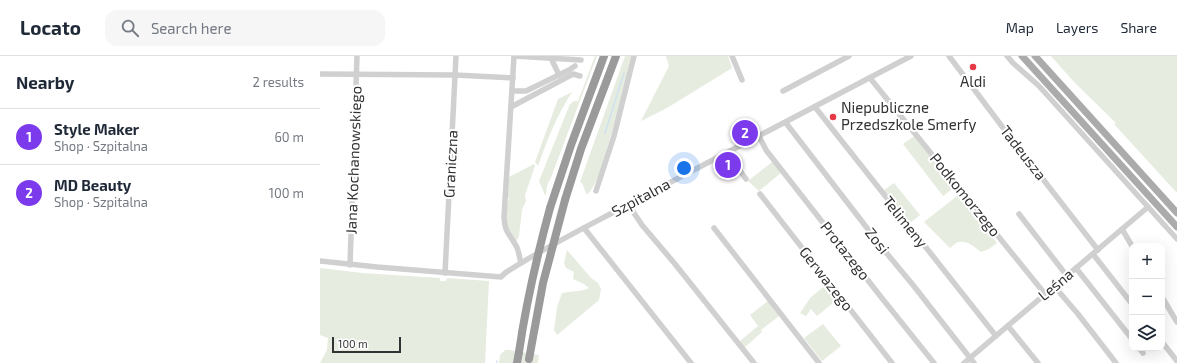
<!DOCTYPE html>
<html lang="en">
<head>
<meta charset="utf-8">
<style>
  body { margin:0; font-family:"Exo 2",sans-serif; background:#f6f6f7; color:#1f2937 }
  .controls { position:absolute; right:12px; bottom:12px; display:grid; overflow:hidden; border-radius:8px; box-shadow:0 4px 16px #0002 }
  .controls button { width:36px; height:36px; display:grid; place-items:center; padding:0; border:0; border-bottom:1px solid #e0e1e3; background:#fff; color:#1f2937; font:20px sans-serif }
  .scale { position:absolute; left:12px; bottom:10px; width:69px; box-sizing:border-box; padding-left:4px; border:2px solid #333; border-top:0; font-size:11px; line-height:14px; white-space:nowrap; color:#333; -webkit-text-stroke:3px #fff; paint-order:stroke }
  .you { position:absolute; left:364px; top:112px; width:14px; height:14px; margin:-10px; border:3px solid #fff; border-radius:50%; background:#1a73e8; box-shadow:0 0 0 6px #1a73e833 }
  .badge { display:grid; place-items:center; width:26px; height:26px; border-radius:50%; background:#7c3aed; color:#fff; font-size:13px; font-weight:700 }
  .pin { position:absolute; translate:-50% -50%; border:2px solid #fff; box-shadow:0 1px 4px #0006 }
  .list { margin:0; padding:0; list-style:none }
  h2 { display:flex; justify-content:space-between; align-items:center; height:52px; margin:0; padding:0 16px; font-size:17px }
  h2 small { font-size:13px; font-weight:400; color:#747a83 }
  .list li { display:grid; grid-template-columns:26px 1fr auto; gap:12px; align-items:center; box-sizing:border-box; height:56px; padding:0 16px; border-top:1px solid #e0e1e3 }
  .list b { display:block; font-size:15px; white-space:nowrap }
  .list p { margin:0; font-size:13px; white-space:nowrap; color:#747a83 }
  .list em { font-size:13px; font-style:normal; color:#747a83 }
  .icon { flex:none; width:22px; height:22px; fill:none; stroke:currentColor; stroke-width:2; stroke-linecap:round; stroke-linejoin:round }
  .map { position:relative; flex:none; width:857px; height:307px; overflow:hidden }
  header { display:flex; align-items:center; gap:24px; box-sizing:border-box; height:56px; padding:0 20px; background:#fff; border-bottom:1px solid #e0e1e3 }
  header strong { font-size:19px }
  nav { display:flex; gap:22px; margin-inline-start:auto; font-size:14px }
  .search { width:280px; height:36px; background:#f6f6f7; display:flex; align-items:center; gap:10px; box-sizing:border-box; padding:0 14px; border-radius:12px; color:#747a83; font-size:15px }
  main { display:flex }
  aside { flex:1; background:#fff }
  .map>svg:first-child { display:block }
  .green { fill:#e6ecdf }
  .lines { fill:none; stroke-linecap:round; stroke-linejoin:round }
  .stream { stroke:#cfe2ee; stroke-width:1.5 }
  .minor { stroke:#d0d0d0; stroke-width:5.5 }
  .major { stroke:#ababab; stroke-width:7 }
  .highway { stroke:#9a9a9a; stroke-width:8 }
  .highway-bridge { stroke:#9a9a9a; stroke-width:8 }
  .poi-dot { fill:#e63946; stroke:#fff; stroke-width:1.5 }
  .labels { text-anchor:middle; stroke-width:4; stroke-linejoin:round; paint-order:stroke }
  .poi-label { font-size:15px; fill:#333; stroke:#fff }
  .street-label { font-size:15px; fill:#333; stroke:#fff }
</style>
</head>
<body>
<header>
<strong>Locato</strong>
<div class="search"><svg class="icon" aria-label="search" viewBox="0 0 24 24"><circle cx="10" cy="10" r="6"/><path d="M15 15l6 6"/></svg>Search here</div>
<nav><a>Map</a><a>Layers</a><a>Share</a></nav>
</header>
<main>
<aside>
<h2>Nearby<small>2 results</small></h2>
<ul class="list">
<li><span class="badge">1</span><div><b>Style Maker</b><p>Shop · Szpitalna</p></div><em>60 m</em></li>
<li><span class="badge">2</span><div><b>MD Beauty</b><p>Shop · Szpitalna</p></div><em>100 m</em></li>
</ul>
</aside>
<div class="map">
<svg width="857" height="307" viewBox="0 0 857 307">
  <rect width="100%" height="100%" fill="#fff"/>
  <g class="green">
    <path d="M 275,0 L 277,0 L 230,124 C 226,128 227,134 226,139 L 225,139 L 219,125 L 250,48 L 254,45 L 258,45 Z"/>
    <path d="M 305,0 L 311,0 C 304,31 297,62 287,92 C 282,109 279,125 267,139 L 262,127 L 260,126 Z"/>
    <polygon points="346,0 408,0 412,12 347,52 321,65 349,10"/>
    <polygon points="731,0 857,0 857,137 794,68 796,67 755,27"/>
    <path d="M 252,36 C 236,61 228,82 218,110 L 215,106 L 238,43 Z"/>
    <polygon points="594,80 635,131 623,140 583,88"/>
    <polygon points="452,106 461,117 439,135 428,125"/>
    <polygon points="214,108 215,110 205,139 206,145 202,154 199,180 196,186 188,173 186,166 187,148 189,143 188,141 189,121"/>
    <polygon points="574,127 600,159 590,167 564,134"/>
    <path d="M 637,140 L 641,140 L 677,187 L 669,193 L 661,196 C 656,192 647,184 639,186 C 636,186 633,190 630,192 L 604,166 Z"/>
    <path d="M 247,194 L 271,222 L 278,227 L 281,233 L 279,244 L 237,279 L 234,274 L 237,251 L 242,237 C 250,235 262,236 269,232 L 264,228 L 253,223 L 254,216 L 246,212 L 244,207 Z"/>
    <polygon points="0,212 42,217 120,222 120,225 126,225 127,222 169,225 165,307 0,307 7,294 8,282 0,279"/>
    <polygon points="507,228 519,242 497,260 491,253 486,260 480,257 491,241"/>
    <polygon points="448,245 459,260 441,274 442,276 424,292 420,285 438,270 430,259"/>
    <polygon points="503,268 521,290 502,305 484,282"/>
    <polygon points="185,294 189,294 219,299 218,307 179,307 180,299"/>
  </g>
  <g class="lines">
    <g class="stream">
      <polyline points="284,77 285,77 304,17"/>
      <polyline points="177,307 177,305"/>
    </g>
    <g class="minor">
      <path d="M 194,0 L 184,161 C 185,176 188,176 195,188 C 199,193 199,201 201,207"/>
      <polyline points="194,0 261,4"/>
      <polyline points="412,0 422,24"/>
      <polyline points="629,0 687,77 778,194"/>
      <polyline points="687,0 693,7 719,30 857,183"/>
      <polyline points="231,2 239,19"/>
      <polyline points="0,18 135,19 193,22"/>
      <polyline points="550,22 725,238"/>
      <polyline points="192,35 206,35 249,14 255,10"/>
      <polyline points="463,35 529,0"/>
      <polyline points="191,51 253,18 260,20"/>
      <polyline points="495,51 536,103 676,280"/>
      <polyline points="466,67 564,194 593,229 654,307"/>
      <polyline points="439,80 446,94 561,241 614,307"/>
      <polyline points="407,97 426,123"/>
      <polyline points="276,135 294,80 314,0"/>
      <polyline points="440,138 572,307"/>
      <polyline points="308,148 322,169 355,208 434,307"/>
      <polyline points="699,158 747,220"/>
      <polyline points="264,172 371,307"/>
      <polyline points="394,172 499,307"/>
      <polyline points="802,173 812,190"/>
      <polyline points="773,198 812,248"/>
      <path d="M 0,205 L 57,211 L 181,221 L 185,217 C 225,191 268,170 309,148 C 403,98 497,50 591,0"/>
      <polyline points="30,209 37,0"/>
      <polyline points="756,212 812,283"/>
      <polyline points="125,217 136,0"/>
      <polyline points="734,230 758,258 796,307"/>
      <polyline points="842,241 857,266"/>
      <polyline points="688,270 718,307"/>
      <polyline points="842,286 857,305"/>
      <polyline points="819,292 823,297"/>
      <polyline points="644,307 828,151"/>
    </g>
    <g class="major">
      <polyline points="702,0 857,171"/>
      <polyline points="715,0 857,157"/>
    </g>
    <g class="highway">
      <polyline points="245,144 261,93 296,0"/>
      <polyline points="230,152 251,89 284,0"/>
      <polyline points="197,307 199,296"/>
    </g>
    <g class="highway-bridge">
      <path d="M 199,296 C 206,247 217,200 230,152"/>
      <polyline points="209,303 223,227 245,144"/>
    </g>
  </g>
  <g class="poi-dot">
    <circle cx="653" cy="11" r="4"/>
    <circle cx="513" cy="61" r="4"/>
  </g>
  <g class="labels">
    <g class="poi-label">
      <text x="653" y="31">Aldi</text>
      <text x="521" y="57" text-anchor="start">Niepubliczne<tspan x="521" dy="17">Przedszkole Smerfy</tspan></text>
    </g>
    <g class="street-label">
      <text transform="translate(703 97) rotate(52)" y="5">Tadeusza</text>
      <text transform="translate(34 104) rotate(-88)" y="5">Jana Kochanowskiego</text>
      <text transform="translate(131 108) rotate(-87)" y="5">Graniczna</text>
      <text transform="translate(645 139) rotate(51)" y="5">Podkomorzego</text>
      <text transform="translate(321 142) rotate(-28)" y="5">Szpitalna</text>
      <text transform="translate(585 166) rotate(51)" y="5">Telimeny</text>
      <text transform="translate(557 185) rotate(52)" y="5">Zosi</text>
      <text transform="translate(525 195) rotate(52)" y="5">Protazego</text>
      <text transform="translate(506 223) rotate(52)" y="5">Gerwazego</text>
      <text transform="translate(736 229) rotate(-40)" y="5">Leśna</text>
    </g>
  </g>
</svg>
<div class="controls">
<button>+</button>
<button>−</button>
<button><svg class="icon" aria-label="layers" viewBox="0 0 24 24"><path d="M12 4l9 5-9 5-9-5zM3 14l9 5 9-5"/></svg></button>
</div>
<div class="scale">100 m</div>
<div class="you"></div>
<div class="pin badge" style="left:408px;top:109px">1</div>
<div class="pin badge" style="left:425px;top:77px">2</div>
</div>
</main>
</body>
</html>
